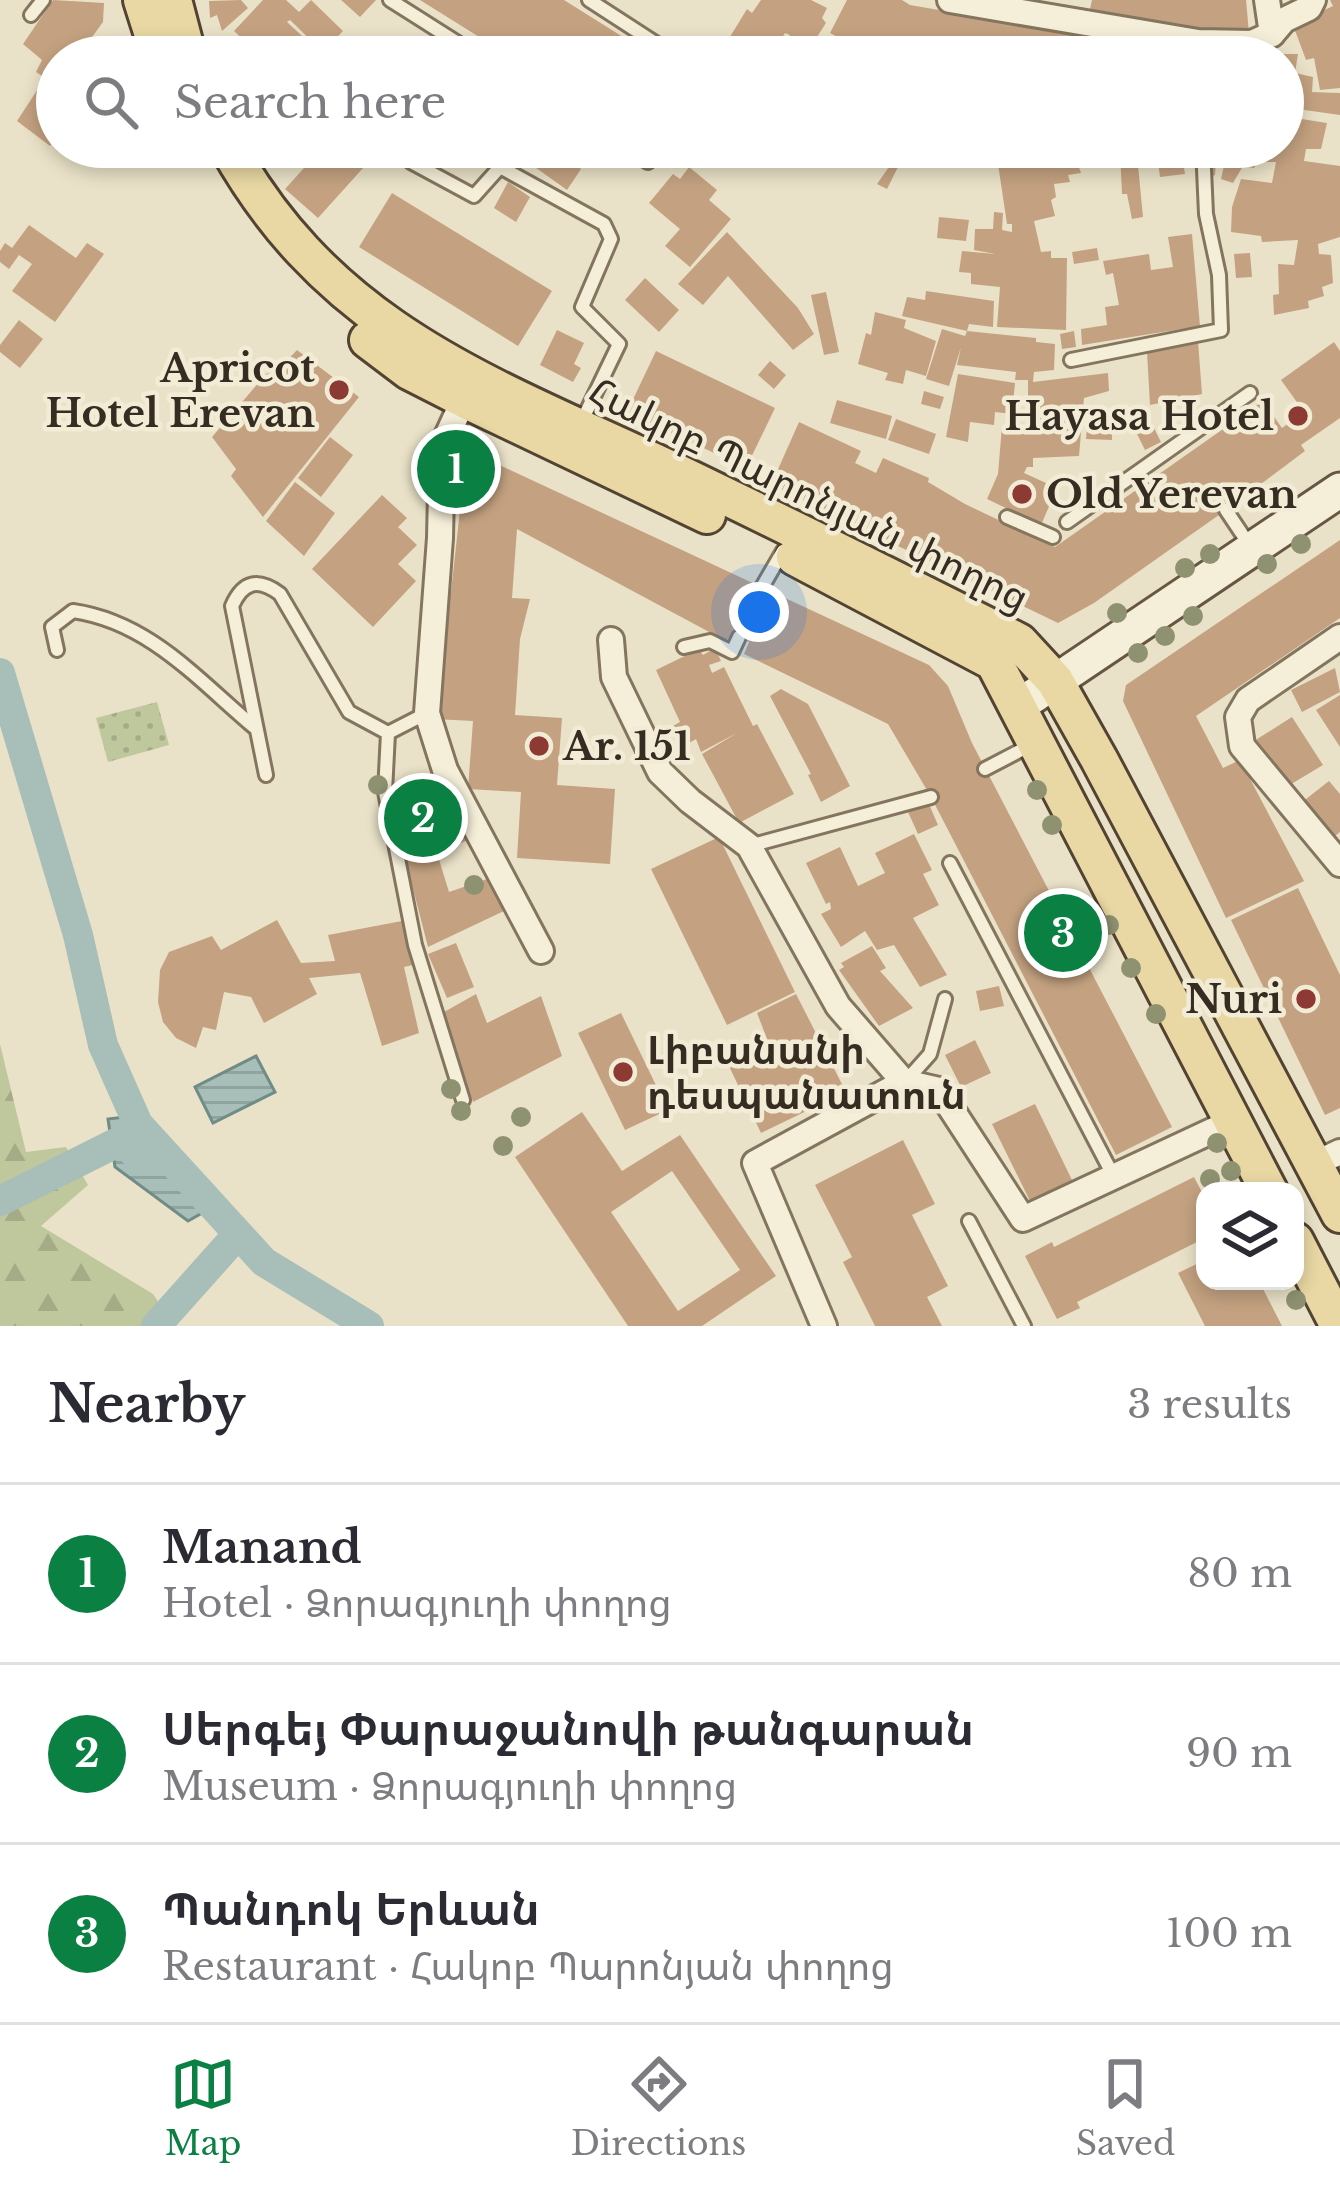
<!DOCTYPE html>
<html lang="en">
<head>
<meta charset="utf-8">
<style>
  body { margin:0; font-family:"Libre Baskerville","Noto Sans Armenian",serif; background:#f7f7f7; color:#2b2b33 }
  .controls { position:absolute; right:36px; bottom:36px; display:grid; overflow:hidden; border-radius:24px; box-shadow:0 6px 18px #0003 }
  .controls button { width:108px; height:108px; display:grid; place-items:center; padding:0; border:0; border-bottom:3px solid #e1e1e2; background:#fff; color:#2b2b33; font:60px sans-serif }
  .you { position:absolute; left:759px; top:612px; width:42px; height:42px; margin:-30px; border:9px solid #fff; border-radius:50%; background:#1a73e8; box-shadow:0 0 0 18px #1a73e833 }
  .badge { display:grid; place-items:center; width:78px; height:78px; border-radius:50%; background:#0b8043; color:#fff; font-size:39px; font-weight:700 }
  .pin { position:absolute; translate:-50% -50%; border:6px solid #fff; box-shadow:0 3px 12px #0006 }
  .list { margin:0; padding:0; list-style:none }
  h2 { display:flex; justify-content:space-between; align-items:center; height:156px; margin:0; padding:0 48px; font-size:51px }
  h2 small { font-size:39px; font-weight:400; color:#7c7c81 }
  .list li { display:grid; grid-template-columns:78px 1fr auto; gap:36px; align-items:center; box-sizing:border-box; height:180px; padding:0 48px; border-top:3px solid #e1e1e2 }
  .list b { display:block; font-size:45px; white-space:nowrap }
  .list p { margin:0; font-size:39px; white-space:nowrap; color:#7c7c81 }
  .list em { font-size:39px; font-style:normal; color:#7c7c81 }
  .icon { flex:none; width:66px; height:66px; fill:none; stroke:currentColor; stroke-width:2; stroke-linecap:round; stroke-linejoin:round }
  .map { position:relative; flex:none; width:1340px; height:1326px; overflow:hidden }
  .search { position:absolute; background:#fff; box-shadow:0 6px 18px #0003; left:36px; right:36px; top:36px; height:132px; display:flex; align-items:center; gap:30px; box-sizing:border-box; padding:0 42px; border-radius:66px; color:#7c7c81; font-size:45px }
  .sheet { height:696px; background:#fff }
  nav { display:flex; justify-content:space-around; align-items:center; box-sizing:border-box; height:168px; border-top:3px solid #e1e1e2; background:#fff; font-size:33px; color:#7c7c81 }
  nav a { display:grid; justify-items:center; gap:6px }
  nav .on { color:#0b8043 }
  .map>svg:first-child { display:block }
  .grass { fill:url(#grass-dots) }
  .forest { fill:url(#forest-firs) }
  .water { fill:url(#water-rules); stroke:#708c87; stroke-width:3 }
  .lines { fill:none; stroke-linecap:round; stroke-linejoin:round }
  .canal { stroke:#a8beb9; stroke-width:30 }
  .building { fill:#c4a281; fill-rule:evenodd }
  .service-casing { stroke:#84755e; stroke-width:18 }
  .minor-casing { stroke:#84755e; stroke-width:30 }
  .secondary-casing { stroke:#665642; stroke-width:39 }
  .primary-casing { stroke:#524332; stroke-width:42 }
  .service { stroke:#f5efda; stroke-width:12 }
  .minor { stroke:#f5efda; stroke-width:24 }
  .secondary { stroke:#f5efda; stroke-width:33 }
  .primary { stroke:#e9d8a4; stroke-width:36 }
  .tree { fill:#8f9271 }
  .poi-dot { fill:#8d3a35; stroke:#f2ecd6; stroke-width:4.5 }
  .labels { text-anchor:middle; stroke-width:9; stroke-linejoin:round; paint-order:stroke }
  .poi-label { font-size:39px; font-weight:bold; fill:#362c21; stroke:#f2ecd6; text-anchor:end }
  .street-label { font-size:39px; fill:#362c21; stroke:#f2ecd6 }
</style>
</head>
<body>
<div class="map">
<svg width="1340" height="1326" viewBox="0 0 1340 1326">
  <defs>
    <pattern id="grass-dots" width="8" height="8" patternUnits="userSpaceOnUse" patternTransform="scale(3)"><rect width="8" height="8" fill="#bfc79c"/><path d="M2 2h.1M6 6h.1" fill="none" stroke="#a5ab86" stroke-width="1.8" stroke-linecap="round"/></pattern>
    <pattern id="forest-firs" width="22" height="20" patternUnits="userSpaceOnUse" patternTransform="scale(3)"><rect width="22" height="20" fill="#bfc79c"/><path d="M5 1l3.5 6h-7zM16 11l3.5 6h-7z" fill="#a5ab86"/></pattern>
    <pattern id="water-rules" width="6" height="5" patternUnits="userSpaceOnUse" patternTransform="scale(3)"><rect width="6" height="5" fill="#a8beb9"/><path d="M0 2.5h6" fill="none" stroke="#91a39f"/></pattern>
  </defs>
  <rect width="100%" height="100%" fill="#eae2c8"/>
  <polygon class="grass" points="157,702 169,745 108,762 96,718"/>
  <polygon class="forest" points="0,1044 26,1152 66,1147 88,1185 41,1226 153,1294 175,1326 0,1326"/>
  <g class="water">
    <polygon points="256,1056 275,1092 213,1123 195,1087"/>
    <polygon points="124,1117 202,1213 188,1221 115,1167 108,1119"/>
  </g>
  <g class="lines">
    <g class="canal">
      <polyline points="0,673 78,935 103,1045 138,1124 264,1262 369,1326"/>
      <polyline points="0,1201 122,1140 142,1161"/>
      <polyline points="156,1326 238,1234"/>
    </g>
  </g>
  <g class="building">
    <polygon points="53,0 104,3 103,22 87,44 98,57 57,57 57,136 50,146 17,121 45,78 36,72 42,60 23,44"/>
    <polygon points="241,0 248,8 222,31 217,15 210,18 209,1"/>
    <polygon points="263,0 286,0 299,12 311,0 343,31 323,52 290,20 287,22 315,48 306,57 262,57 234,31"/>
    <polygon points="341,0 376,0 360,17"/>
    <polygon points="420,0 564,0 655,57 511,57"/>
    <polygon points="761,0 811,0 827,8 822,18 826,23 804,57 774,57 790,35 785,33 774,50 762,42 757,49 748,44 740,56 725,45 747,9 752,13"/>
    <polygon points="847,0 902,0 910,5 1021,24 1087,30 1088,57 1054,57 1036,52 1036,57 1015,57 1017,49 997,46 997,52 966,40 963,57 914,57 921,53 923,39 918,38 915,51 885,46 883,51 852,36 847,42 830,33"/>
    <polygon points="1092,0 1246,0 1249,33 1211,37 1090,9"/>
    <polygon points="1330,0 1340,0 1340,88 1320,90 1314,58 1306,60 1293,25 1333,6"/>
    <polygon points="427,36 452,51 448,57 414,57"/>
    <polygon points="1101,36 1175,44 1175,57 1102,57"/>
    <polygon points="1283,54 1298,54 1295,73 1313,77 1312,92 1340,93 1340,115 1283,107"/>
    <polygon points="1289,117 1327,123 1321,149 1306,149 1304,161 1340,166 1340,237 1318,244 1319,254 1331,255 1333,283 1322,287 1324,296 1308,301 1309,308 1274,315 1273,295 1279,294 1278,264 1294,265 1298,240 1262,242 1261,236 1231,232 1232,207 1241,179 1272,183 1276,162 1257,162 1254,168 1243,166 1233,183 1221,179 1227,152 1217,150 1215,175 1210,177 1208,160 1210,147 1283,147 1283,126 1289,127"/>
    <polygon points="303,147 382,147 318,218 285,189 314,157"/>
    <polygon points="535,147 550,147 581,169 567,190 525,160"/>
    <polygon points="675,147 703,147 691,165 672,152"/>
    <polygon points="860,147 908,147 887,189 877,184 891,164"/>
    <polygon points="1020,147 1072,147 1081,173 1068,175 1070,182 1054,184 1056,197 1051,200 1055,216 1034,221 1041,252 1051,251 1051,258 1067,258 1066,330 997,327 1000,287 971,284 971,273 959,272 962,251 995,254 974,250 975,229 993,229 994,212 1003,213 1002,230 1012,232 1012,224 1007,224 998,164 1023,159"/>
    <polygon points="1083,147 1157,147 1158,154 1182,155 1185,174 1160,177 1158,162 1138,165 1143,217 1132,219 1127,194 1122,194 1120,152 1084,156"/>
    <polygon points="689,167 717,190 709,200 731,219 690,267 665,246 680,229 649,203 673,174 680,179"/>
    <polygon points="508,182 530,197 516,222 494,208"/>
    <polygon points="392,193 552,291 518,346 359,247"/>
    <polygon points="939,217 969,220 966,241 937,238"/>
    <polygon points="29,225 76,258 87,243 104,254 55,322 12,291 32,264 19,255 9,269 0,262 0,251 5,243 12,248"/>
    <polygon points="727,232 798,308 814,334 793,350 728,276 703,305 678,284"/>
    <polygon points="1192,234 1200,326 1082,345 1081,329 1107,325 1105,307 1119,305 1113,273 1106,275 1103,261 1149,254 1151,270 1173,267 1168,237"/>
    <polygon points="1097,248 1099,260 1074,264 1072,252"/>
    <polygon points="1250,253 1252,277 1236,278 1234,254"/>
    <polygon points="645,278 679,310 659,332 625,300"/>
    <polygon points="926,291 994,301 993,327 969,324 967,331 902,316 907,297 925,300"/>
    <polygon points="826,292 839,352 824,355 811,295"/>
    <polygon points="875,312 906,320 904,328 936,341 926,376 906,370 903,384 885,380 888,373 858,364 866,333 871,335"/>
    <polygon points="19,320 43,339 20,368 0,352 0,345"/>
    <polygon points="942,329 965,336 967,331 1036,338 1036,342 1055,344 1054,370 1034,372 1033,382 1108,373 1109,391 1084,398 1079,456 1033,458 1033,467 1027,467 1024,473 1057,488 1041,525 987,499 998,474 1002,426 1032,428 1028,423 1028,380 1015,380 1016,372 957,365 961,347 949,386 926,379"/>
    <polygon points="557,330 584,343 574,364 581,368 573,382 540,365"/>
    <polygon points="1074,331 1076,347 1062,349 1060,334"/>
    <polygon points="1198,341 1202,394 1150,405 1147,352"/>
    <polygon points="1334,342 1340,351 1340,418 1301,445 1305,451 1226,510 1094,603 1058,623 771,485 799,422 861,451 855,463 876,473 883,458 929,478 928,482 965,504 1055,547 1263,401 1282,428 1304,412 1281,380"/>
    <polygon points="297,350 359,397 263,517 231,476 236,469 212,437 266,374 278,370"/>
    <polygon points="656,351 775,408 746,468 627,412"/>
    <polygon points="770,361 786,375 774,389 758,375"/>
    <polygon points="958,374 1015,383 1012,414 995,412 994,425 970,422 968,442 946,437"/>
    <polygon points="924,391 944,397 940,409 921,404"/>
    <polygon points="837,400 892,416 886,439 830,423"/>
    <polygon points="1149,418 1161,442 1145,450 1133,426"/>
    <polygon points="896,419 936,434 929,454 888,440"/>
    <polygon points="1087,427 1112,428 1112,440 1086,439"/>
    <polygon points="330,437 353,455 321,497 298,478"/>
    <polygon points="478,455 929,665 948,686 972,743 1172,1127 1116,1155 931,797 888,724 744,654 749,642 733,633 726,641 517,529 512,598 530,599 520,639 515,715 562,718 557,785 615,789 610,864 517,858 521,792 468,789 473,721 434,719 440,629 451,592 465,464"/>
    <polygon points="295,482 335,513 304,556 266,521"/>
    <polygon points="382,495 407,518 398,527 417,545 398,564 416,581 373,627 312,569"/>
    <polygon points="1340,540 1340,618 1196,716 1223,768 1240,760 1304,881 1226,918 1123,701 1126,685"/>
    <polygon points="715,648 721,661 709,665 712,673 724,667 753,726 757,724 794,794 739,823 702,754 737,733 701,752 696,739 682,747 671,727 680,722 656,670 699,649 703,655"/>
    <polygon points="1335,668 1340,692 1302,712 1291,690"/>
    <polygon points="781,689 808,704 850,786 821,802 808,775 811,774 770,696"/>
    <polygon points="1340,695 1340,747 1316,710"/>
    <polygon points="1292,717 1323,765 1283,789 1254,741"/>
    <polygon points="1329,781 1340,794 1340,832 1330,840 1301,803"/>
    <polygon points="432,782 448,827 459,823 468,840 437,853 449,892 493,877 504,911 428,947 390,799"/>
    <polygon points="928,802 938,825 918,834 908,812"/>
    <polygon points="914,834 932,870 923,874 939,905 913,918 947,975 920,987 894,945 877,950 865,931 841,947 821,914 831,909 830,902 826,904 806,863 840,847 858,886 885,873 875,853"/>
    <polygon points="719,837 795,992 727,1025 651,869"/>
    <polygon points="1298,888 1340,975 1340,1108 1325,1115 1231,920"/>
    <polygon points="277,920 301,963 335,961 328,935 402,921 413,965 404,967 419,1033 382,1046 360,973 309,978 317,994 264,1023 251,997 224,992 216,1030 203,1027 196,1048 176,1038 163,1022 158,1002 160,970 169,952 212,936 221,950"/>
    <polygon points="456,943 474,987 447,998 428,954"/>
    <polygon points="872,946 886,968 880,971 913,1008 879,1026 839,970 844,967 841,963"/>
    <polygon points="999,986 1004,1006 980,1011 976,991"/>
    <polygon points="476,994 487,1023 541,996 562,1056 473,1102 444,1012"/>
    <polygon points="796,994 846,1092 761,1133 727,1062 769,1044 757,1013"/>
    <polygon points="621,1013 668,1110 625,1130 578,1033"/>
    <polygon points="975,1040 991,1073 961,1087 945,1055"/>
    <polygon points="1035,1104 1073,1182 1031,1203 992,1124"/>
    <path d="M 582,1112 L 622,1171 L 680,1135 L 776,1276 L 702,1326 L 628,1326 L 515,1157 ZM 672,1171 L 740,1270 L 678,1311 L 611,1212 Z"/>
    <polygon points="903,1140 935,1204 912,1215 948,1286 927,1297 942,1326 875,1326 843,1262 852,1257 815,1185"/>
    <polygon points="1194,1177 1205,1198 1205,1238 1077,1302 1080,1308 1057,1319 1025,1256 1052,1242 1054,1247"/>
    <polygon points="1205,1260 1205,1281 1259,1281 1282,1326 1205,1326 1178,1273"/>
  </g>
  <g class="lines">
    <g class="service-casing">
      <g id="service">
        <polyline points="390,0 480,57"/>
        <polyline points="589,0 677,57"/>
        <polyline points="31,15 43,0"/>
        <polyline points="623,147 648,162"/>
        <polyline points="411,162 474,196 500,167 604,224 611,239 582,307 619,344 580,425"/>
        <polyline points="1071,360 1221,330 1219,275 1206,214 1203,147"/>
        <polyline points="1226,510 1252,549"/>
        <polyline points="1007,517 1053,537"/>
        <polyline points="1067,522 1250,393"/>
        <polyline points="761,589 783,551"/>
        <polyline points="684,647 710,641 732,652 739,637"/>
        <path d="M 57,650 L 52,627 L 73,611 C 149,622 197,679 254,727"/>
        <polyline points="388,733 427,713"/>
        <polyline points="985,769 1031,745"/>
        <path d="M 266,775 L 232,606 C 243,581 258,578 280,594 L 349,712 L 388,733 L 385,792 L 415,945 L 463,1100"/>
        <polyline points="749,846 931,797"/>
        <polyline points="950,863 1114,1177"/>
        <polyline points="905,1082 930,1054 945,999"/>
        <polyline points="969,1221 1024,1326"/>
      </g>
    </g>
    <g class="minor-casing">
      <g id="minor">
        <polyline points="950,0 1198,42 1252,43 1272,34 1284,20 1309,8 1313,0"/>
        <polyline points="1267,0 1272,34"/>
        <polyline points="464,399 442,447 440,538 427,713 445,770 541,951"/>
        <polyline points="1340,637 1248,700 1238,717 1242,746 1340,864"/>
        <polyline points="611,640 614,677 660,772 690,801 749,846 838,1006 904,1082 939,1090 1023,1219 1233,1121"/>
        <polyline points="1314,1164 1340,1152"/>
        <polyline points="824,1326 755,1163 904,1082"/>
      </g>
    </g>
    <g class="secondary-casing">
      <polyline id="secondary" points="1020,705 1340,490"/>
    </g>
    <g class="primary-casing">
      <g id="primary">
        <polyline points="142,0 160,57"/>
        <polyline points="173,0 188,57"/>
        <path d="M 228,147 C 334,337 498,387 684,476 C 796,530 908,586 1019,642 L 1055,681 L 1099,759 L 1340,1214"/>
        <polyline points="368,340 409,371 464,399 707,515"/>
        <polyline points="795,557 994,662 1269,1191"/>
        <polyline points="1295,1241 1339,1326"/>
      </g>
    </g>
    <use href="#service" class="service"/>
    <use href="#minor" class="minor"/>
    <use href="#secondary" class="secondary"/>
    <use href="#primary" class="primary"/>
  </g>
  <g class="tree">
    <circle cx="1301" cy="544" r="10"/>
    <circle cx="1210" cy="554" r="10"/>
    <circle cx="1267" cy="564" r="10"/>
    <circle cx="1185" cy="568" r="10"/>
    <circle cx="1117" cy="613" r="10"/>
    <circle cx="1193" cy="616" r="10"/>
    <circle cx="1165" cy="636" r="10"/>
    <circle cx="1138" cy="653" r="10"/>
    <circle cx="378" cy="785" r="10"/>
    <circle cx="1037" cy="790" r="10"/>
    <circle cx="1052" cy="825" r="10"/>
    <circle cx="474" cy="885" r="10"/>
    <circle cx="1109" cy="925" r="10"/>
    <circle cx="1131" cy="968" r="10"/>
    <circle cx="1156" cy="1014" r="10"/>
    <circle cx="451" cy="1089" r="10"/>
    <circle cx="461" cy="1111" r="10"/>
    <circle cx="521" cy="1117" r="10"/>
    <circle cx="1217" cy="1143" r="10"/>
    <circle cx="503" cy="1146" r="10"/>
    <circle cx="1231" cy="1171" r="10"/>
    <circle cx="1210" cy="1179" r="10"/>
    <circle cx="1296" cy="1300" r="10"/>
  </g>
  <g class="poi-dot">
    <circle cx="339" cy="390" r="12"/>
    <circle cx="1298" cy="416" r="12"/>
    <circle cx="1022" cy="494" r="12"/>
    <circle cx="539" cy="746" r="12"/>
    <circle cx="1306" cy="999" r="12"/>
    <circle cx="623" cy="1072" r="12"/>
  </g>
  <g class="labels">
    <g class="poi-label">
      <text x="315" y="382">Apricot<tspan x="315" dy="45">Hotel Erevan</tspan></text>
      <text x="1274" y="430">Hayasa Hotel</text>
      <text x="1046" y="508" text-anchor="start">Old Yerevan</text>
      <text x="563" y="760" text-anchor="start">Ar. 151</text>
      <text x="1282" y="1013">Nuri</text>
      <text x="647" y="1064" text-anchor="start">Լիբանանի<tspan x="647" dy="45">դեսպանատուն</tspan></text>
    </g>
    <g class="street-label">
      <text transform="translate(809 494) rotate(26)" y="14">Հակոբ Պարոնյան փողոց</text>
    </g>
  </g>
</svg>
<div class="controls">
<button><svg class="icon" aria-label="layers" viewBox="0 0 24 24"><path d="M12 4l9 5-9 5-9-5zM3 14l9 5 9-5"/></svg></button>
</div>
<div class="you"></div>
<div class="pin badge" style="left:456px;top:469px">1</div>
<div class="pin badge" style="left:423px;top:818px">2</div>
<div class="pin badge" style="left:1063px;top:933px">3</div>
<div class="search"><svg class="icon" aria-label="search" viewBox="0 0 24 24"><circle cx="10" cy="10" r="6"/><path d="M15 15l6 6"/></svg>Search here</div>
</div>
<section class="sheet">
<h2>Nearby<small>3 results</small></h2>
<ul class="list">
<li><span class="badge">1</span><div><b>Manand</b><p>Hotel · Ձորագյուղի փողոց</p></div><em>80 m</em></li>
<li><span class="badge">2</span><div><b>Սերգեյ Փարաջանովի թանգարան</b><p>Museum · Ձորագյուղի փողոց</p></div><em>90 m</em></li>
<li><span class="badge">3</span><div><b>Պանդոկ Երևան</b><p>Restaurant · Հակոբ Պարոնյան փողոց</p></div><em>100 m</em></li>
</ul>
</section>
<nav>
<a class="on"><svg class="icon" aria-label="map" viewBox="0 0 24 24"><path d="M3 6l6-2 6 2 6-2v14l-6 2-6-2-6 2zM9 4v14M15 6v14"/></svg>Map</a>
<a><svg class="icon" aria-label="directions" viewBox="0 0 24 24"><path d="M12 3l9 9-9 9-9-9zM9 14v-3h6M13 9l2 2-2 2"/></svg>Directions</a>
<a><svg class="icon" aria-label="saved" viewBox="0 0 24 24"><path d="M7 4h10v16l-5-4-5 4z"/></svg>Saved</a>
</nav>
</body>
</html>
